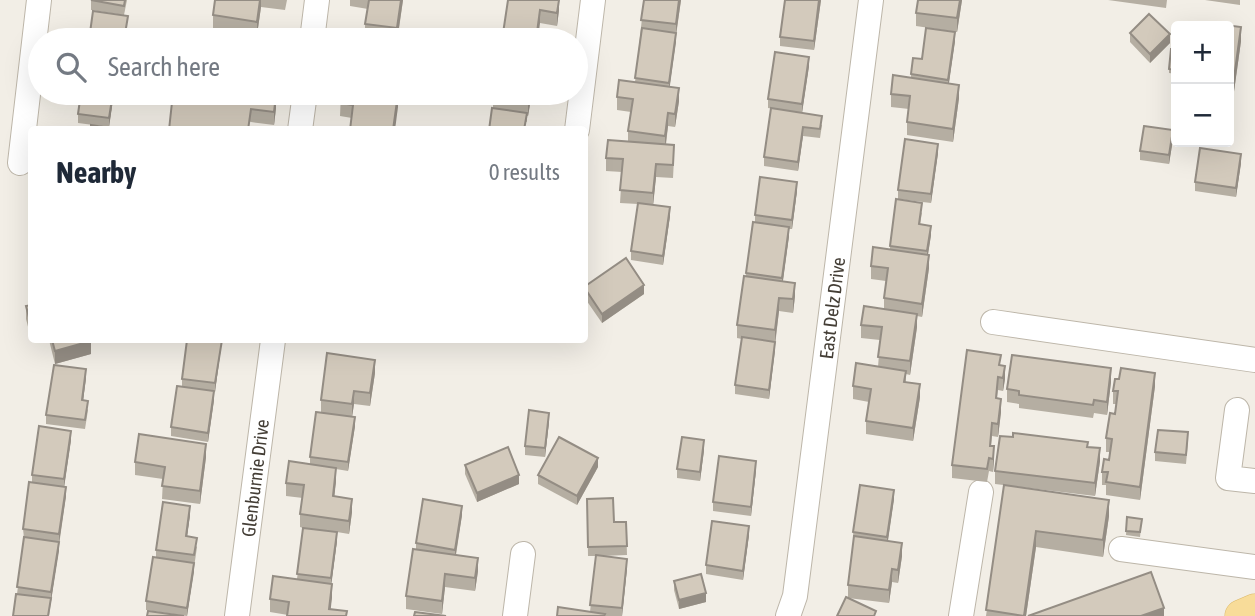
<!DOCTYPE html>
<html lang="en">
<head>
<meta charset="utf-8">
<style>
  body { margin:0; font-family:"Asap Condensed",sans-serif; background:#f6f6f7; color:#1f2937 }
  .controls { position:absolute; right:21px; top:21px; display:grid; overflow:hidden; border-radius:7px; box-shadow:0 7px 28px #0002 }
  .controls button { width:63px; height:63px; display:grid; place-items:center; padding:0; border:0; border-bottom:2px solid #e0e1e3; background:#fff; color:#1f2937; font:35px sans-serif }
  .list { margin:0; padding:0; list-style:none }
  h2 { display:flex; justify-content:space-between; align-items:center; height:91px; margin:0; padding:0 28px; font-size:30px }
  h2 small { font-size:23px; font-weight:400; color:#747a83 }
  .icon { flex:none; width:38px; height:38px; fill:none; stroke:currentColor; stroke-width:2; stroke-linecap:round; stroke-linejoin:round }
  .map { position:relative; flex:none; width:1255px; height:616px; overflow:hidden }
  .search { position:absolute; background:#fff; box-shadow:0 7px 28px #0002; left:28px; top:28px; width:560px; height:77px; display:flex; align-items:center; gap:18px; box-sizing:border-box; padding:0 24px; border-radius:38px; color:#747a83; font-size:26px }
  .panel { position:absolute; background:#fff; box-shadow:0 7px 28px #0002; left:28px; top:126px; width:560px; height:217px; border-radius:7px }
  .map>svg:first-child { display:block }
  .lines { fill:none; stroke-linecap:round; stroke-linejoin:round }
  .minor-casing { stroke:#bdb6a9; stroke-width:26 }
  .major-casing { stroke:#dcb96a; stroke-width:33 }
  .minor { stroke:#fff; stroke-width:24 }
  .major { stroke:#f8dc99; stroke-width:32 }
  .wall { fill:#b5aea2 }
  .shaded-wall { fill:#948d84 }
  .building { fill:#d3cabc; stroke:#948d84; stroke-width:2 }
  .labels { text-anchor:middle; stroke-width:7; stroke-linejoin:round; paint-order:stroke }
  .street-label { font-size:19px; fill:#443e36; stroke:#fff }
</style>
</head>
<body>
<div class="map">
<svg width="1255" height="616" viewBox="0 0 1255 616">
  <rect width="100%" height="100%" fill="#f2eee6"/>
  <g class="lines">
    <g class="minor-casing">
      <g id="minor">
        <polyline points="312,40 317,0"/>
        <polyline points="300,130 305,93"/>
        <polyline points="577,130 593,0"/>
        <polyline points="20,163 39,0"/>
        <polyline points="993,322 1255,360"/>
        <polyline points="1237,410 1228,478 1255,481"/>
        <polyline points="1121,549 1255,567"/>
        <polyline points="237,616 273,340"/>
        <polyline points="515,616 523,554"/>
        <polyline points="788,616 795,596 871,0"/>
        <polyline points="961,616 981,492"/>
      </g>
    </g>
    <g class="major-casing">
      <polyline id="major" points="1241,616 1255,610"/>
    </g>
    <use href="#minor" class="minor"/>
    <use href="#major" class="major"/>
  </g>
  <g class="wall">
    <polygon points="91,0 127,0 124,15 91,10"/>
    <polygon points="215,0 287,0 285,10 261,7 257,35 213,28 213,15"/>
    <polygon points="350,0 403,0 398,36 373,38 365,37 365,24 368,9 350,6"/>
    <polygon points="508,0 559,10 557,26 540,23"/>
    <polygon points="644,0 681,0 669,87 679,101 675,127 668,126 666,145 674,159 673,178 656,177 653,205 670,216 663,265 631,260 631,251 638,204 620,203 622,172 606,171 606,158 628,142 628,131 631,112 617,110 617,97 635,82"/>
    <polygon points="821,0 814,50 780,46 780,37"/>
    <polygon points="962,0 957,32 916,26 916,13"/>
    <polygon points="1108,0 1167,0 1166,8"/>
    <polygon points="1205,0 1240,0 1240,5"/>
    <polygon points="1229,26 1241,41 1231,113 1229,113"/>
    <polygon points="1130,33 1170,43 1150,63 1130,42"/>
    <polygon points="955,41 949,83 959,98 953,142 907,135 907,122 909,109 891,107 891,94 911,78 911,74 922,59"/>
    <polygon points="1176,49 1176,74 1169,73 1169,69"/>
    <polygon points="809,66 802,113 822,125 820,138 803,136 798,171 764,166 764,157 774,109 768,108 768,99"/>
    <polygon points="114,93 109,127 78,123 78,114"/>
    <polygon points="173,93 276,108 274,125 251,122"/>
    <polygon points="341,93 406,93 405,100 398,98 398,107 352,118 340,116"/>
    <polygon points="532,93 528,116 527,116 527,122 493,109 493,98"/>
    <polygon points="1173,139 1169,164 1140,160 1140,151"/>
    <polygon points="938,153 931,203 898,199 898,190"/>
    <polygon points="1241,163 1236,197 1195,191 1195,182"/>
    <polygon points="797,191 792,229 789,229 789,236 783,281 795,296 793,313 779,311 769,399 735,394 735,385 742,339 737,338 737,325 755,222 755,215"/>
    <polygon points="922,212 920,225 931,235 928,255 929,268 922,317 917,316 917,327 910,375 906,374 906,382 920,397 913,441 866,434 866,421 869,402 853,399 853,386 878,367 880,340 861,338 861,325 884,309 884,298 886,281 871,279 871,266 890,250 890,246"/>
    <polygon points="584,287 644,294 602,323 584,297"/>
    <polygon points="32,305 32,337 31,338 26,319 26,306"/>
    <polygon points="49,340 91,340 91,354 55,364"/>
    <polygon points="222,340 215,392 214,392 214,400 208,442 171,436 171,427 182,387 182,379"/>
    <polygon points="1001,365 1005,379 1003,391 998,390 997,398 1001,412 998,437 992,436 991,446 994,459 993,472 989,471 987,482 952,478 952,465"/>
    <polygon points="375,373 370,406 354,404 352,417 355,426 348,471 336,469 336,481 334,496 352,512 349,534 337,532 337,541 331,584 332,597 330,609 347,616 288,615 270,612 270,599 297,579 303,528 300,527 300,514 303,498 286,496 286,483 310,464 310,457 321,413 321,400"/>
    <polygon points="86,378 83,401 88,410 85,429 46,424 46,415"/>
    <polygon points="1111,382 1107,415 1094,413 1093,418 1019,408 1019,404 1007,402 1007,389"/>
    <polygon points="1155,386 1140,500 1106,495 1106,485 1102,485 1102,472 1109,460 1110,452 1106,452 1106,438 1115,414 1116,404 1113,404 1113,391"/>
    <polygon points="549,422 545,457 525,455 525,446"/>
    <polygon points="71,440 64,487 66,496 49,616 13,616 17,594 24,538 23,529 32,482 32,475"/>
    <polygon points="1188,442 1186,464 1155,461 1155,452"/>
    <polygon points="1088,447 1100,461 1095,496 995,484 995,471"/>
    <polygon points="704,450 700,481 677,478 677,469"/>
    <polygon points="206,457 200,504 162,499 163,479 135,475 135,462"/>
    <polygon points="465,465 519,484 477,502 465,474"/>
    <polygon points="598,467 577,505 538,484 538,475"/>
    <polygon points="756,470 751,516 713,511 713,502"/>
    <polygon points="1004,485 1109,516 1103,557 1036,547 1026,616 986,616"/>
    <polygon points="587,499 614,522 626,522 627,555 602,556 627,568 622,616 605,616 590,612 596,556 588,556"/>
    <polygon points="894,499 888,541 902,556 898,583 892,582 889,603 848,598 848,585 854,542 853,532"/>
    <polygon points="190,515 187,536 197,547 187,616 146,610 146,601 156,557 156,550"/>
    <polygon points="462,515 456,555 478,571 475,591 445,587 442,614 406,609 406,596 416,549 416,543"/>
    <polygon points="1127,517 1142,519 1140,537 1126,535"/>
    <polygon points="749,535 743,580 706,574 706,565"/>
    <polygon points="674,581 706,602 679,609 674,590"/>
  </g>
  <g class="shaded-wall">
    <polygon points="260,0 261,0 261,7 257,35 257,22"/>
    <polygon points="401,0 403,0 397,40 397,28"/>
    <polygon points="559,0 559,10 557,26 557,13"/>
    <polygon points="679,0 681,0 676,34 676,24"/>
    <polygon points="819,0 821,0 814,50 814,41"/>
    <polygon points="960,0 962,0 957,32 957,18"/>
    <polygon points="540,10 540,23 538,40 536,40"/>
    <polygon points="1241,27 1241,41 1231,113 1231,100"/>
    <polygon points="955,32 955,41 948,89 948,80"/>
    <polygon points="676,33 676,42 669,92 669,83"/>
    <polygon points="1170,34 1170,43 1150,63 1150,54"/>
    <polygon points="809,57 809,66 802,113 802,104"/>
    <polygon points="959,85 959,98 953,142 953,129"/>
    <polygon points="679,88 679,101 675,127 675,114"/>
    <polygon points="113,93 114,93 109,127 109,118"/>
    <polygon points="530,93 532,93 528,116 528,103"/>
    <polygon points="398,94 398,107 395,130 393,130"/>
    <polygon points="276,95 276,108 274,125 274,112"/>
    <polygon points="668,113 668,126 665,149 665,136"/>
    <polygon points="803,127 803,136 798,171 798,162"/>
    <polygon points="1173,130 1173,139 1169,164 1169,155"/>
    <polygon points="938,144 938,153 931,203 931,194"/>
    <polygon points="1241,154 1241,163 1236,197 1236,188"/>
    <polygon points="656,164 656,177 653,206 653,193"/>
    <polygon points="797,182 797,191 792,229 792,220"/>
    <polygon points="670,207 670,216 663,265 663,256"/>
    <polygon points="931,226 931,235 927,260 927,251"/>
    <polygon points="789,227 789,236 782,287 782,278"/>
    <polygon points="929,255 929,268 922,317 922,304"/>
    <polygon points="795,283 795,296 793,313 793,299"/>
    <polygon points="644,285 644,294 602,323 602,314"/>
    <polygon points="779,298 779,311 775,343 775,330"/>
    <polygon points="917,314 917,327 910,375 910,361"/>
    <polygon points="222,340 215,392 215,383"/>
    <polygon points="91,341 91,354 55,364 55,351"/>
    <polygon points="775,342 775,351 769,399 769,390"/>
    <polygon points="375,360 375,373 370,406 370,393"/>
    <polygon points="1005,366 1005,379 1003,391 1003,378"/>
    <polygon points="1111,368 1111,382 1107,415 1107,402"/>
    <polygon points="86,369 86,378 82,409 82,400"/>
    <polygon points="1155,373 1155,386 1140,500 1140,487"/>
    <polygon points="920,384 920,397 913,441 913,428"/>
    <polygon points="214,391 214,400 208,442 208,433"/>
    <polygon points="354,391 354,404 352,417 352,404"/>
    <polygon points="1001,399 1001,412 998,437 998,424"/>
    <polygon points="549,413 549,422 545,457 545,448"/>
    <polygon points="355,417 355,426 348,471 348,462"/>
    <polygon points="71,431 71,440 64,488 64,479"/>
    <polygon points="704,440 704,450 700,481 700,472"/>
    <polygon points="206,444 206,457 200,504 200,491"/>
    <polygon points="994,446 994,459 993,472 993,459"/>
    <polygon points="1100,448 1100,461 1095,496 1095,483"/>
    <polygon points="598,458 598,467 577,505 577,496"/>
    <polygon points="756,461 756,470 751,516 751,507"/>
    <polygon points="336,468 336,481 333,509 333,496"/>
    <polygon points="519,475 519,484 477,502 477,493"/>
    <polygon points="66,487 66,496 59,543 59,534"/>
    <polygon points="894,490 894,499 887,546 887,537"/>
    <polygon points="352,499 352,512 349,534 349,521"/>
    <polygon points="1109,500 1109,516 1103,557 1103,540"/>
    <polygon points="190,506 190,515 186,545 186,536"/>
    <polygon points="462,506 462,515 455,559 455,550"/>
    <polygon points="749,526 749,535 743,580 743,571"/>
    <polygon points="1036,531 1036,547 1026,616 1024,616"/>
    <polygon points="337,532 337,541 331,587 331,578"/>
    <polygon points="59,542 59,551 51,601 51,592"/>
    <polygon points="902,543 902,556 898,583 898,570"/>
    <polygon points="478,558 478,571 475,591 475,578"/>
    <polygon points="627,559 627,568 622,616 622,608"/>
    <polygon points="194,563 194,572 187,616 187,608"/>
    <polygon points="892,569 892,582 889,603 889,590"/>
    <polygon points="445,574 445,587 442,614 442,601"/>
    <polygon points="332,584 332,597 330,616 329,609"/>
    <polygon points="706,593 706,602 679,609 679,600"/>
    <polygon points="1164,608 1164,616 1141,616"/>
  </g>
  <g class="building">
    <polygon points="91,0 125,0 124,6"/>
    <polygon points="215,0 260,0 257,22 213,15"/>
    <polygon points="369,0 401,0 397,28 365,24"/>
    <polygon points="508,0 559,0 557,13 540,10 536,40 502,40"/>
    <polygon points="644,0 679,0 676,24 641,20"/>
    <polygon points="785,0 819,0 814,41 780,37"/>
    <polygon points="918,0 960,0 957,18 916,13"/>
    <polygon points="93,11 128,16 124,40 89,40"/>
    <polygon points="1149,14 1170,34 1150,54 1130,33"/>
    <polygon points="1210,23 1241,27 1231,100 1229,100 1229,26 1209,26"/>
    <polygon points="642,28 676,33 669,83 635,78"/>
    <polygon points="926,28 955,32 948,80 911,74 913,58 922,59"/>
    <polygon points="373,32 412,38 412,40 372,40"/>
    <polygon points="228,33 260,38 259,40 227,40"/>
    <polygon points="1171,49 1176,49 1176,70 1169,69"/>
    <polygon points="775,52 809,57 802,104 768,99"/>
    <polygon points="893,75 959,85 953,129 907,122 910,96 891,94"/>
    <polygon points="619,80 679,88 675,114 668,113 665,136 628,131 633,99 617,97"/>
    <polygon points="81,93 113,93 109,118 78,114"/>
    <polygon points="173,93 258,93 276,95 274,112 251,109 248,130 169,130"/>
    <polygon points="341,93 387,93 398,94 393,130 350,130 353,105 340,103"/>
    <polygon points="494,93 530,93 528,103 493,98"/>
    <polygon points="492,108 527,113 524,130 489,130"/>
    <polygon points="771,108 822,116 820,129 803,127 798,162 764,157"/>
    <polygon points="91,125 122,130 91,130"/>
    <polygon points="1144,126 1173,130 1169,155 1140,151"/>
    <polygon points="905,139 938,144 931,194 898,190"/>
    <polygon points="608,140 674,145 673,165 656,164 653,193 620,190 623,159 606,158"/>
    <polygon points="1200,148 1241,154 1236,188 1195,182"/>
    <polygon points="760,177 797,182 792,220 755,215"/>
    <polygon points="896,199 922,203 919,224 931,226 927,251 890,246"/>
    <polygon points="638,203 670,207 663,256 631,251"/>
    <polygon points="753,222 789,227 782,278 746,273"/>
    <polygon points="873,247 929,255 922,304 884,298 888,268 871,266"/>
    <polygon points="626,258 644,285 602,314 584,287"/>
    <polygon points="744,276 795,283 793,299 779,298 775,330 737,325"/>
    <polygon points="32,305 32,324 31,325 26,306"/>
    <polygon points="864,306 917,314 910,361 878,357 882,327 861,325"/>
    <polygon points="742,337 775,342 769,390 735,385"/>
    <polygon points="52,340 91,340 91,341 55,351"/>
    <polygon points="187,340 222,340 215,383 182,379"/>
    <polygon points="967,350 1001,355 999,365 1005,366 1003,378 998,377 996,398 1001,399 998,424 992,423 990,446 994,446 993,459 989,458 987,469 952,465"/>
    <polygon points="327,353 375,360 370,393 354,391 352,404 321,400"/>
    <polygon points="1012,355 1111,368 1107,402 1094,400 1093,405 1019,395 1019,391 1007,389"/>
    <polygon points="856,363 906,371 904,382 920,384 913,428 866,421 871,389 853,386"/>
    <polygon points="54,365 86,369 82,400 88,401 85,420 46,415"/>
    <polygon points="1121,368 1155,373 1140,487 1106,482 1108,472 1102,472 1104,459 1109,460 1112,439 1106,438 1110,413 1115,414 1118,391 1113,391 1115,379 1119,379"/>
    <polygon points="177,386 214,391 208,433 171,427"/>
    <polygon points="529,410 549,413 545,448 525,446"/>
    <polygon points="316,412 355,417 348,462 310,457"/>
    <polygon points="39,426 71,431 64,479 32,475"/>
    <polygon points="1158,430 1188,432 1186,455 1155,452"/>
    <polygon points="1013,433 1088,442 1087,447 1100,448 1095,483 995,471 1000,436 1013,437"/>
    <polygon points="139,434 206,444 200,491 162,486 165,467 135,462"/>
    <polygon points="559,437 598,458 577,496 538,475"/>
    <polygon points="682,437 704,440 700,472 677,469"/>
    <polygon points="508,447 519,475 477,493 465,465"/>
    <polygon points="719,456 756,461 751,507 713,502"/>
    <polygon points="289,461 336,468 333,496 352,499 349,521 300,514 304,485 286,483"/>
    <polygon points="29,482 66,487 59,534 23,529"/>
    <polygon points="860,485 894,490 887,537 853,532"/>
    <polygon points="1004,485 1109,500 1103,540 1036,531 1024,616 986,610"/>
    <polygon points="613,498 614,522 626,522 627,546 588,547 587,499"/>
    <polygon points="423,499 462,506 455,550 416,543"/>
    <polygon points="163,502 190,506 186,536 197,538 194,555 156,550"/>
    <polygon points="1127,517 1142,519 1140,532 1126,531"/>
    <polygon points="712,521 749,526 743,571 706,565"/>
    <polygon points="303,528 337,532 331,578 297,574"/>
    <polygon points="854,536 902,543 898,570 892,569 889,590 848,585"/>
    <polygon points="24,537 59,542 51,592 17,587"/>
    <polygon points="413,549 478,558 475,578 445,574 442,601 406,596"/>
    <polygon points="596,555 627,559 622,608 590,605"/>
    <polygon points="153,557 194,563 187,608 146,601"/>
    <polygon points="1151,572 1164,608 1141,616 1028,616"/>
    <polygon points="701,574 706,593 679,600 674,581"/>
    <polygon points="273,576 332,584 329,609 347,611 346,616 287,616 289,602 270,599"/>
    <polygon points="16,594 51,598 48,616 13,616"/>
    <polygon points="846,597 876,611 874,616 837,616"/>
    <polygon points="558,607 605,614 604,616 557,616"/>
    <polygon points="148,611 184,616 147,616"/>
    <polygon points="415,612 446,616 414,616"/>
  </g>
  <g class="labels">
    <g class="street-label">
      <text transform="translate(832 308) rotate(-83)" y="7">East Delz Drive</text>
      <text transform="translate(255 478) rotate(-83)" y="7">Glenburnie Drive</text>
    </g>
  </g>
</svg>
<div class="controls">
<button>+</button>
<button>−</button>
</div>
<div class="search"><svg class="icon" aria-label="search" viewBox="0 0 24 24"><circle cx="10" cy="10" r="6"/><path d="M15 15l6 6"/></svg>Search here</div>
<section class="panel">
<h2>Nearby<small>0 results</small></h2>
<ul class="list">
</ul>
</section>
</div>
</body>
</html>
